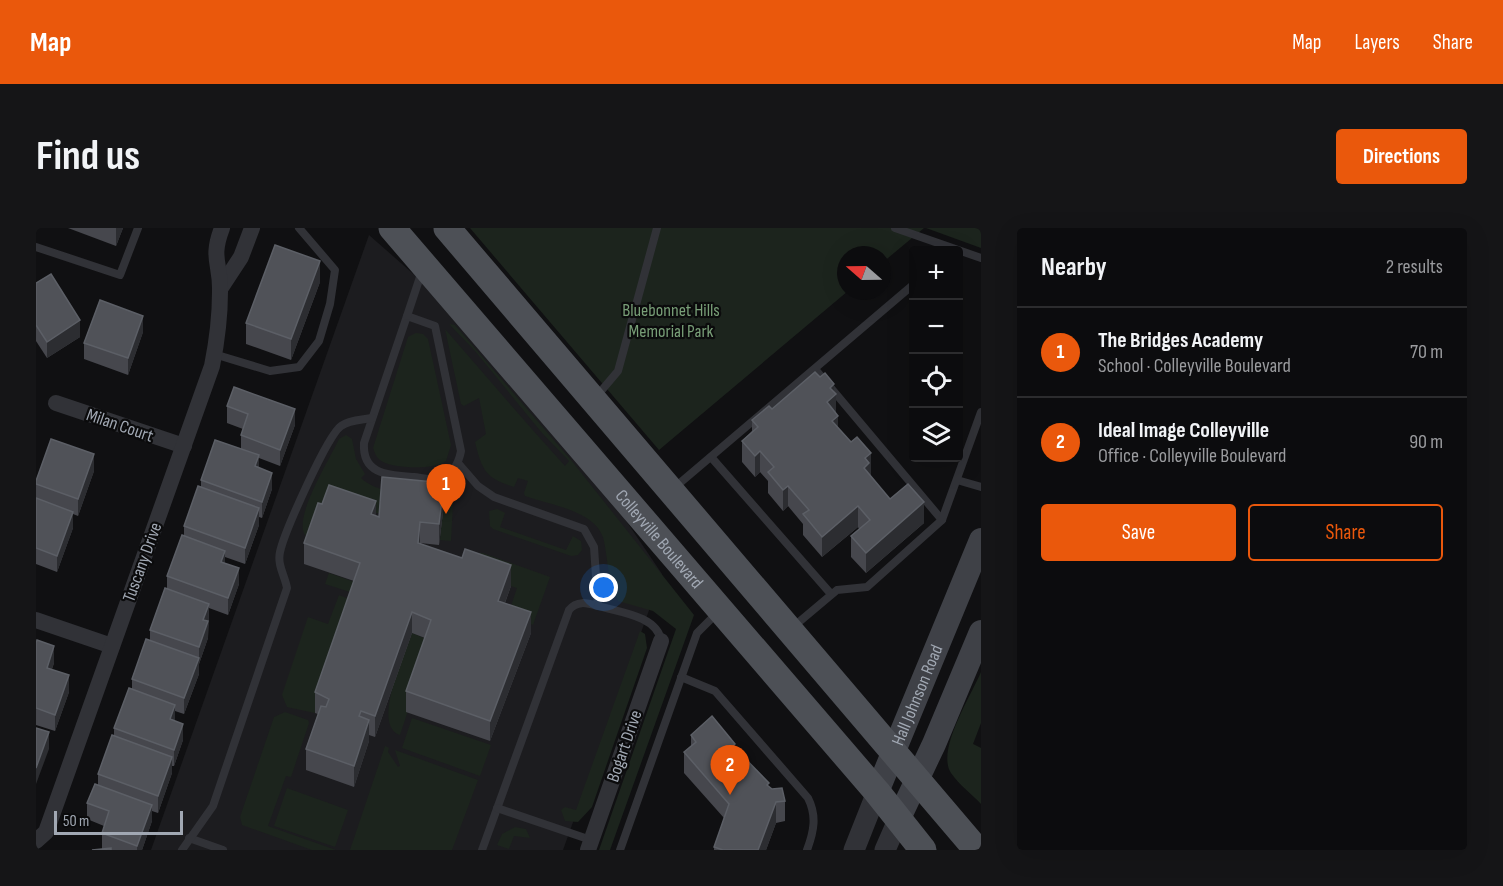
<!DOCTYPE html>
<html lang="en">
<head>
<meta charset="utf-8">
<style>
  body { margin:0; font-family:"Sofia Sans Condensed",sans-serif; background:#151517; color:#f1f3f6 }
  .controls { position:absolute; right:18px; top:18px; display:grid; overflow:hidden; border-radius:6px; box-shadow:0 6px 24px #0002 }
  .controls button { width:54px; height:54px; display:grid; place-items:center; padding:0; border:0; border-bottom:2px solid #2c2c2e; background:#0c0c0e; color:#f1f3f6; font:30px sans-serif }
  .compass { position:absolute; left:801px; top:18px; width:54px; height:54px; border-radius:50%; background:#0c0c0e; box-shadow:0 6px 24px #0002; rotate:290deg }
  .scale { position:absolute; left:18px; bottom:15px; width:129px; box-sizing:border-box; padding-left:6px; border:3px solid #a1a8b3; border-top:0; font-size:16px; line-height:21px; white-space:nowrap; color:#a1a8b3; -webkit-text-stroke:4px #0b0b0c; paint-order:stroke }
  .you { position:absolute; left:568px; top:360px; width:21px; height:21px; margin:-15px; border:4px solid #fff; border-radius:50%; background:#1a73e8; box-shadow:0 0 0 9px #1a73e833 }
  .badge { display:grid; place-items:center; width:39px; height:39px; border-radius:50%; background:#ea580c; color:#fff; font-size:20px; font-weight:700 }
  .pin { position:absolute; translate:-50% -50px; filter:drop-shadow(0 2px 3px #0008) }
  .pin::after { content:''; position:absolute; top:32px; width:21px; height:18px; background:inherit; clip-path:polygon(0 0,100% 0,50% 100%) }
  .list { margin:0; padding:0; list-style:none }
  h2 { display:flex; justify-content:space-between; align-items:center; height:78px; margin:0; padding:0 24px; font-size:26px }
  h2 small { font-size:20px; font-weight:400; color:#9a9b9e }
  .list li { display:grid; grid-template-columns:39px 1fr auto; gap:18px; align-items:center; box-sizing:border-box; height:90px; padding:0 24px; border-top:2px solid #2c2c2e }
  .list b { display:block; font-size:22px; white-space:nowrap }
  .list p { margin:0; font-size:20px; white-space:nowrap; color:#9a9b9e }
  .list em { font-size:20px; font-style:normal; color:#9a9b9e }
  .actions { display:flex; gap:12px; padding:18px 24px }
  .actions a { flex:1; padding:14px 0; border:2px solid #ea580c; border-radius:6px; text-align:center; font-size:21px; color:#ea580c }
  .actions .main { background:#ea580c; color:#fff }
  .icon { flex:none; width:33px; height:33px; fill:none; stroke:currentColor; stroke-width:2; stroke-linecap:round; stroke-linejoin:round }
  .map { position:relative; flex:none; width:945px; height:622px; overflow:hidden; border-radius:6px }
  header { display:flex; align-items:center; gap:36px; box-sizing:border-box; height:84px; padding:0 30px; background:#ea580c; color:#fff }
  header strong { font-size:28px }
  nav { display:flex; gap:33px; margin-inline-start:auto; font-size:21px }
  .intro { display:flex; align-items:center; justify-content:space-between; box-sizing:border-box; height:144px; padding:0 36px }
  h1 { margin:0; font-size:42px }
  .button { padding:15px 27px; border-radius:6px; background:#ea580c; color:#fff; font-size:21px; font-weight:700 }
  main { display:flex; gap:36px; padding:0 36px }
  aside { flex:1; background:#0c0c0e; border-radius:6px; box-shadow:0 6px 24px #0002 }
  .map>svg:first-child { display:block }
  .built { fill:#1c1c1f }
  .green { fill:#1c241d }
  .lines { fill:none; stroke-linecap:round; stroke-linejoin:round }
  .service { stroke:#313237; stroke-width:8 }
  .minor { stroke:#313237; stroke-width:16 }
  .tertiary { stroke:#313237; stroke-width:21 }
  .secondary { stroke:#3f4147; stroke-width:24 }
  .primary { stroke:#4d5056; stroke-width:27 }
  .wall { fill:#46474d }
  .shaded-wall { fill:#2c2d31 }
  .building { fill:#505258; stroke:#5c5f66; stroke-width:1.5 }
  .labels { text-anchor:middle; stroke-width:4.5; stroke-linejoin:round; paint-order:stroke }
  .park-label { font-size:18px; fill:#789e77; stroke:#0b0b0c }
  .street-label { font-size:18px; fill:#a1a8b3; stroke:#0b0b0c }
</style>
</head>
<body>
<header>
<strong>Map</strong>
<nav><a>Map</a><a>Layers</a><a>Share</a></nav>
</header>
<div class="intro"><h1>Find us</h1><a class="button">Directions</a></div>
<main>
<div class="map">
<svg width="945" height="622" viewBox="0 0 945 622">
  <rect width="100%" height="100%" fill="#101012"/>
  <polygon class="built" points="333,7 416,80 545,226 626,346 527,622 115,622"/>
  <g class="green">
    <polygon points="434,0 888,0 846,35 846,27 810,27 810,63 812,63 623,222"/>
    <polygon points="890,0 945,0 945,20"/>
    <path d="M 413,96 L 419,97 L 535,232 L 658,387 L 574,622 L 563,622 L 640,401 L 617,383 L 582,373 C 572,354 572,334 568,313 C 562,283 514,277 489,268 L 488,265 L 492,253 L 482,250 L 478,259 C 449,250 446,242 439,214 L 450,206 L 443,170 L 428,178 L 425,176 L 409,101 C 449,147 488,193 529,238 L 533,233 L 506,205 L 439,123 Z"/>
    <path d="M 380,105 L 387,106 L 392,111 L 415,217 L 410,233 C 399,242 355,241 344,232 C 340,229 339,225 337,220 L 372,109 Z"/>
    <path d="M 310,207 L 316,211 L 320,231 L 329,246 L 325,250 C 341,266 392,273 413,266 L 413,275 L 417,275 L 415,313 L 404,312 L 407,276 L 345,285 L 312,285 L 277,311 L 269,307 C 257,289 294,231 303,211 Z"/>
    <polygon points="461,281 469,285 464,299 530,322 537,308 545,313 546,322 542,327 535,328 457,301 454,298 453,283"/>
    <polygon points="429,325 447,325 514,349 497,397 472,387 481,360 429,342 414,329 429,330"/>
    <polygon points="293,345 324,356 320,366 289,356"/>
    <polygon points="303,367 318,373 279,485 251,479 246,467 272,389 292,396"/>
    <polygon points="604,403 609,406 611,420 556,579 542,594 529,593 525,582 529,579 540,582"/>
    <path d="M 376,405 L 395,413 L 364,507 C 335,497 369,426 376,405 Z"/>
    <path d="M 945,444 L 945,495 L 937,516 L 945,520 L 945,576 C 936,566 923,557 915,545 C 900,522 935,468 945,444 Z"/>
    <polygon points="249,484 272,492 273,495 255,549 250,548 232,598 300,622 276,622 206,597 204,589 238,489"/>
    <polygon points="376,490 455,517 444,548 366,520"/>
    <polygon points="349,518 353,520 352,524 362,539 364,538 359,522 442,552 416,622 314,622"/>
    <polygon points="251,560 312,582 299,619 238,598"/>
    <polygon points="479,599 490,601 494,610 478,608 473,621 461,617 466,606"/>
  </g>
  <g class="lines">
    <g class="service">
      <polyline points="859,0 945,30"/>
      <polyline points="0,19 84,47 102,0"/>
      <path d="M 371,88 L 399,98 L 425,223 C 423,234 417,245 407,250 C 398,253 387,250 378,249 C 353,247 326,247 328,215 Z"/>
      <polyline points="371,88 386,43"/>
      <polyline points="178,126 234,143 263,139 283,113 294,76 299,42 263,0"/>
      <polyline points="779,141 906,292"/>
      <polyline points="560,169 582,143 621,0"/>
      <polyline points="675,229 795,366"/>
      <path d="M 422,235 L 442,258 L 458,269 L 548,301 L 558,319 L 562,378 C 551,375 541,372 533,382 L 446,622"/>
      <polyline points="921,252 945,259"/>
      <polyline points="638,260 878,56"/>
      <path d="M 562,378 C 583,384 622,388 625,413"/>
      <polyline points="757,399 801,362 831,359 906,292 945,184"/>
      <path d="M 645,449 L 679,463 L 772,570 C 781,588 778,603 771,622"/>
      <polyline points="461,580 555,612"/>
      <polyline points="153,610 187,622"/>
      <path d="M 146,622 L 177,578 L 251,360 C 249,348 241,337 244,324 C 248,305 291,208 305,198 C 313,192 326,192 336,190"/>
      <polyline points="584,622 661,405 682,384"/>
    </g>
    <g class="minor">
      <polyline points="184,61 205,29 216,0"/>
      <polyline points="20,175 148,218"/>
      <polyline points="0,392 76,418"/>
      <path d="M 0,613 L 10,604 L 176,138 C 181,113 184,89 184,64 C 185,35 174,31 186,0"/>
      <polyline points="552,622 625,413"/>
    </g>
    <g class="tertiary">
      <polyline points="818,622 841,564"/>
      <polyline points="849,622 863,590"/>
    </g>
    <g class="secondary">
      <path id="s1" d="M 841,564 L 945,312"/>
      <polyline points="863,590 898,516 945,404"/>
    </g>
    <g class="primary">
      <path id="s2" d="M 356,0 L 841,564 L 887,622"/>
      <polyline points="411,0 941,622"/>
    </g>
  </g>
  <g class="wall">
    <polygon points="32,0 87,0 80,18"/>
    <polygon points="284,54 255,132 210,116 210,95"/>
    <polygon points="0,55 44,109 11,130 0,113"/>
    <polygon points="107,104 92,147 48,131 48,115"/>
    <polygon points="798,165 800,185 802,200 835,246 834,247 854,271 888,295 830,345 815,329 815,308 823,301 822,299 786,329 767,307 767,296 752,278 747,283 732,265 732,253 724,244 719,249 706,234 706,213 716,203 716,192 736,181"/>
    <polygon points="191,178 259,197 244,238 223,230 223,240 236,261 226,290 223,289 223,297 209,336 189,329 189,335 203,356 192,387 173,380 172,410 163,436 163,446 148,486 139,483 139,493 147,512 138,538 136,538 136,545 122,585 116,583 116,593 106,622 56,622 66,621 66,605 68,598 51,591 51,575 62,557 62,546 78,508 78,500 96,461 96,451 114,412 114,402 131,361 131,348 148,308 148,298 165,259 165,252 205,221 205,207 207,201 191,195"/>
    <polygon points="58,243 42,288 37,286 37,300 21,344 0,336 0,253"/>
    <polygon points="408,276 403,317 384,315 475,358 469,375 495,405 454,513 370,484 370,463 389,410 376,405 339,509 333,507 333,513 318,559 270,542 270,521 282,486 279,485 279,464 318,353 268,336 268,315 340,288 343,289"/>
    <polygon points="0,415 18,435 16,441 33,464 19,503 0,497"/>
    <polygon points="655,507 699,520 733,559 749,573 749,593 740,595 730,622 678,622 678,619 688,590 648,545 648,524 655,519"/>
  </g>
  <g class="shaded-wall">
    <polygon points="80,0 87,0 80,18"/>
    <polygon points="284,33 284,54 255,132 255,111"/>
    <polygon points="107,88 107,104 92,147 92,130"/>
    <polygon points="44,92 44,109 11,130 11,114"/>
    <polygon points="798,156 798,168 800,166 800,187 791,174 794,160"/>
    <polygon points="259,181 259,197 244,238 244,222"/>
    <polygon points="802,188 802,209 796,193"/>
    <polygon points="724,223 724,244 719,249 719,228"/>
    <polygon points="835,225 835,246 833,248 828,240 829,230"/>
    <polygon points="58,226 58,243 42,288 42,271"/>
    <polygon points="223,227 223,244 219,238"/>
    <polygon points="236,245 236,261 226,290 226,274"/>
    <polygon points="408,255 408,276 403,317 403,296"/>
    <polygon points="752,258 752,278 747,283 747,262"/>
    <polygon points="340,273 340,294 335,286"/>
    <polygon points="888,274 888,295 830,345 830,325"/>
    <polygon points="822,278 822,299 786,329 786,309"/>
    <polygon points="223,280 223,297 209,336 209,320"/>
    <polygon points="37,284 37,300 21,344 21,328"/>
    <polygon points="384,294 384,315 382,336 382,315"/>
    <polygon points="189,323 189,339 185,334"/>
    <polygon points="475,337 475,358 462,393 462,373"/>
    <polygon points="203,340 203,356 192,387 192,370"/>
    <polygon points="173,376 172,410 163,436 163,419 167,392"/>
    <polygon points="376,384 376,405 339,509 339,488"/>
    <polygon points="495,384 495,405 454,513 454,493"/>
    <polygon points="18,418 18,435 11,456 11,440"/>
    <polygon points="163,430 163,446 148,486 148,470"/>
    <polygon points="33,447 33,464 19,503 19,487"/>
    <polygon points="139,477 139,494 134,491"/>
    <polygon points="333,492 333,513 318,559 318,538"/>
    <polygon points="147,496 147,512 138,538 138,522"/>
    <polygon points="13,504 13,521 0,556 0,540"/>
    <polygon points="136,529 136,545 122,585 122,568"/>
    <polygon points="740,574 740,595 730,622 722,622"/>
    <polygon points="116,577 116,593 106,622 101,622 101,618"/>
  </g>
  <g class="building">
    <polygon points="239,17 284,33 255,111 210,95"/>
    <polygon points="15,46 44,92 11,114 0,97 0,55"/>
    <polygon points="64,72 107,88 92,130 48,115"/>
    <polygon points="779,144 784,149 789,145 798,156 794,160 800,166 791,174 802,188 796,193 815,214 821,209 835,225 829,230 833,235 828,240 854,271 872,256 888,274 830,325 815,308 834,292 822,278 786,309 767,286 773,282 752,258 747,262 732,244 738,239 724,223 719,228 706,213 722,199 716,192 733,178 736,181"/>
    <polygon points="198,159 259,181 244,222 205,207 212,186 191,178"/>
    <polygon points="15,211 58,226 42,271 0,256 0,253"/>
    <polygon points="179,212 223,227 219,238 236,245 226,274 165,252"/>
    <polygon points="346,249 408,255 403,296 384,294 382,315 426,330 429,321 475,337 462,373 495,384 454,493 370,463 395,392 376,384 339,488 325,483 323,488 333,492 318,538 270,521 285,478 290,479 293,471 279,464 324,335 268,315 282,275 286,276 293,257 340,273 335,286 343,289"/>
    <polygon points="162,258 223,280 209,320 148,298"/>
    <polygon points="0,270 37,284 21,328 0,320"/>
    <polygon points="146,307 189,323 185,334 203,340 192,370 131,348"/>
    <polygon points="129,360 173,376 167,392 172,393 163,419 114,402"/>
    <polygon points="110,411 163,430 148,470 96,451"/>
    <polygon points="1,412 18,418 11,440 33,447 19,487 0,480 0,415"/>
    <polygon points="93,460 139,477 134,491 147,496 138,522 78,500"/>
    <polygon points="676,488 699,516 697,518 733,555 731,557 736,561 746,560 749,573 740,574 722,622 687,622 678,619 693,576 648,524 660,514 655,507"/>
    <polygon points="0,500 13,504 0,540"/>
    <polygon points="76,507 136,529 122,568 62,546"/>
    <polygon points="59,556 116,577 101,618 66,605 73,583 51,575"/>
    <polygon points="75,620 75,622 56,622"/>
  </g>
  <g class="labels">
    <g class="park-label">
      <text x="635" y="88">Bluebonnet Hills<tspan x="635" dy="21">Memorial Park</tspan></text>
    </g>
    <g class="street-label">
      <text transform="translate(84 197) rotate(19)" y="6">Milan Court</text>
      <text dy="6" stroke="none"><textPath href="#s2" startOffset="410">Colleyville Boulevard</textPath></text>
      <text transform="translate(106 334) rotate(-70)" y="6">Tuscany Drive</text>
      <text dy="6" stroke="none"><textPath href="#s1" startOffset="105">Hall Johnson Road</textPath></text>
      <text transform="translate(588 518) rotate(-71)" y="6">Bogart Drive</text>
    </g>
  </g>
</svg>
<div class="controls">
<button>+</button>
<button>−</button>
<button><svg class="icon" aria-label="locate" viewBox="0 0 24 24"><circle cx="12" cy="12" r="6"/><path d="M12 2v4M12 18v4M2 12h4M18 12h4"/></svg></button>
<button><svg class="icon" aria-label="layers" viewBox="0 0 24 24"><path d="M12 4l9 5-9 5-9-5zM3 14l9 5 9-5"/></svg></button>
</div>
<svg class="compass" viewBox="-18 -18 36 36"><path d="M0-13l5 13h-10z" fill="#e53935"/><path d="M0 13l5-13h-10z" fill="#9a9b9e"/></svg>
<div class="scale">50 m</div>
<div class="you"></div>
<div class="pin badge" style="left:410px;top:286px">1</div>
<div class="pin badge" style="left:694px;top:567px">2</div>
</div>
<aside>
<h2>Nearby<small>2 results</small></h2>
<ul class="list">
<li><span class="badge">1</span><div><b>The Bridges Academy</b><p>School · Colleyville Boulevard</p></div><em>70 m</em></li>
<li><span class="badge">2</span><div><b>Ideal Image Colleyville</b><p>Office · Colleyville Boulevard</p></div><em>90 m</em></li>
</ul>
<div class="actions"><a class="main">Save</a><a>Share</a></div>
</aside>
</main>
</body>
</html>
